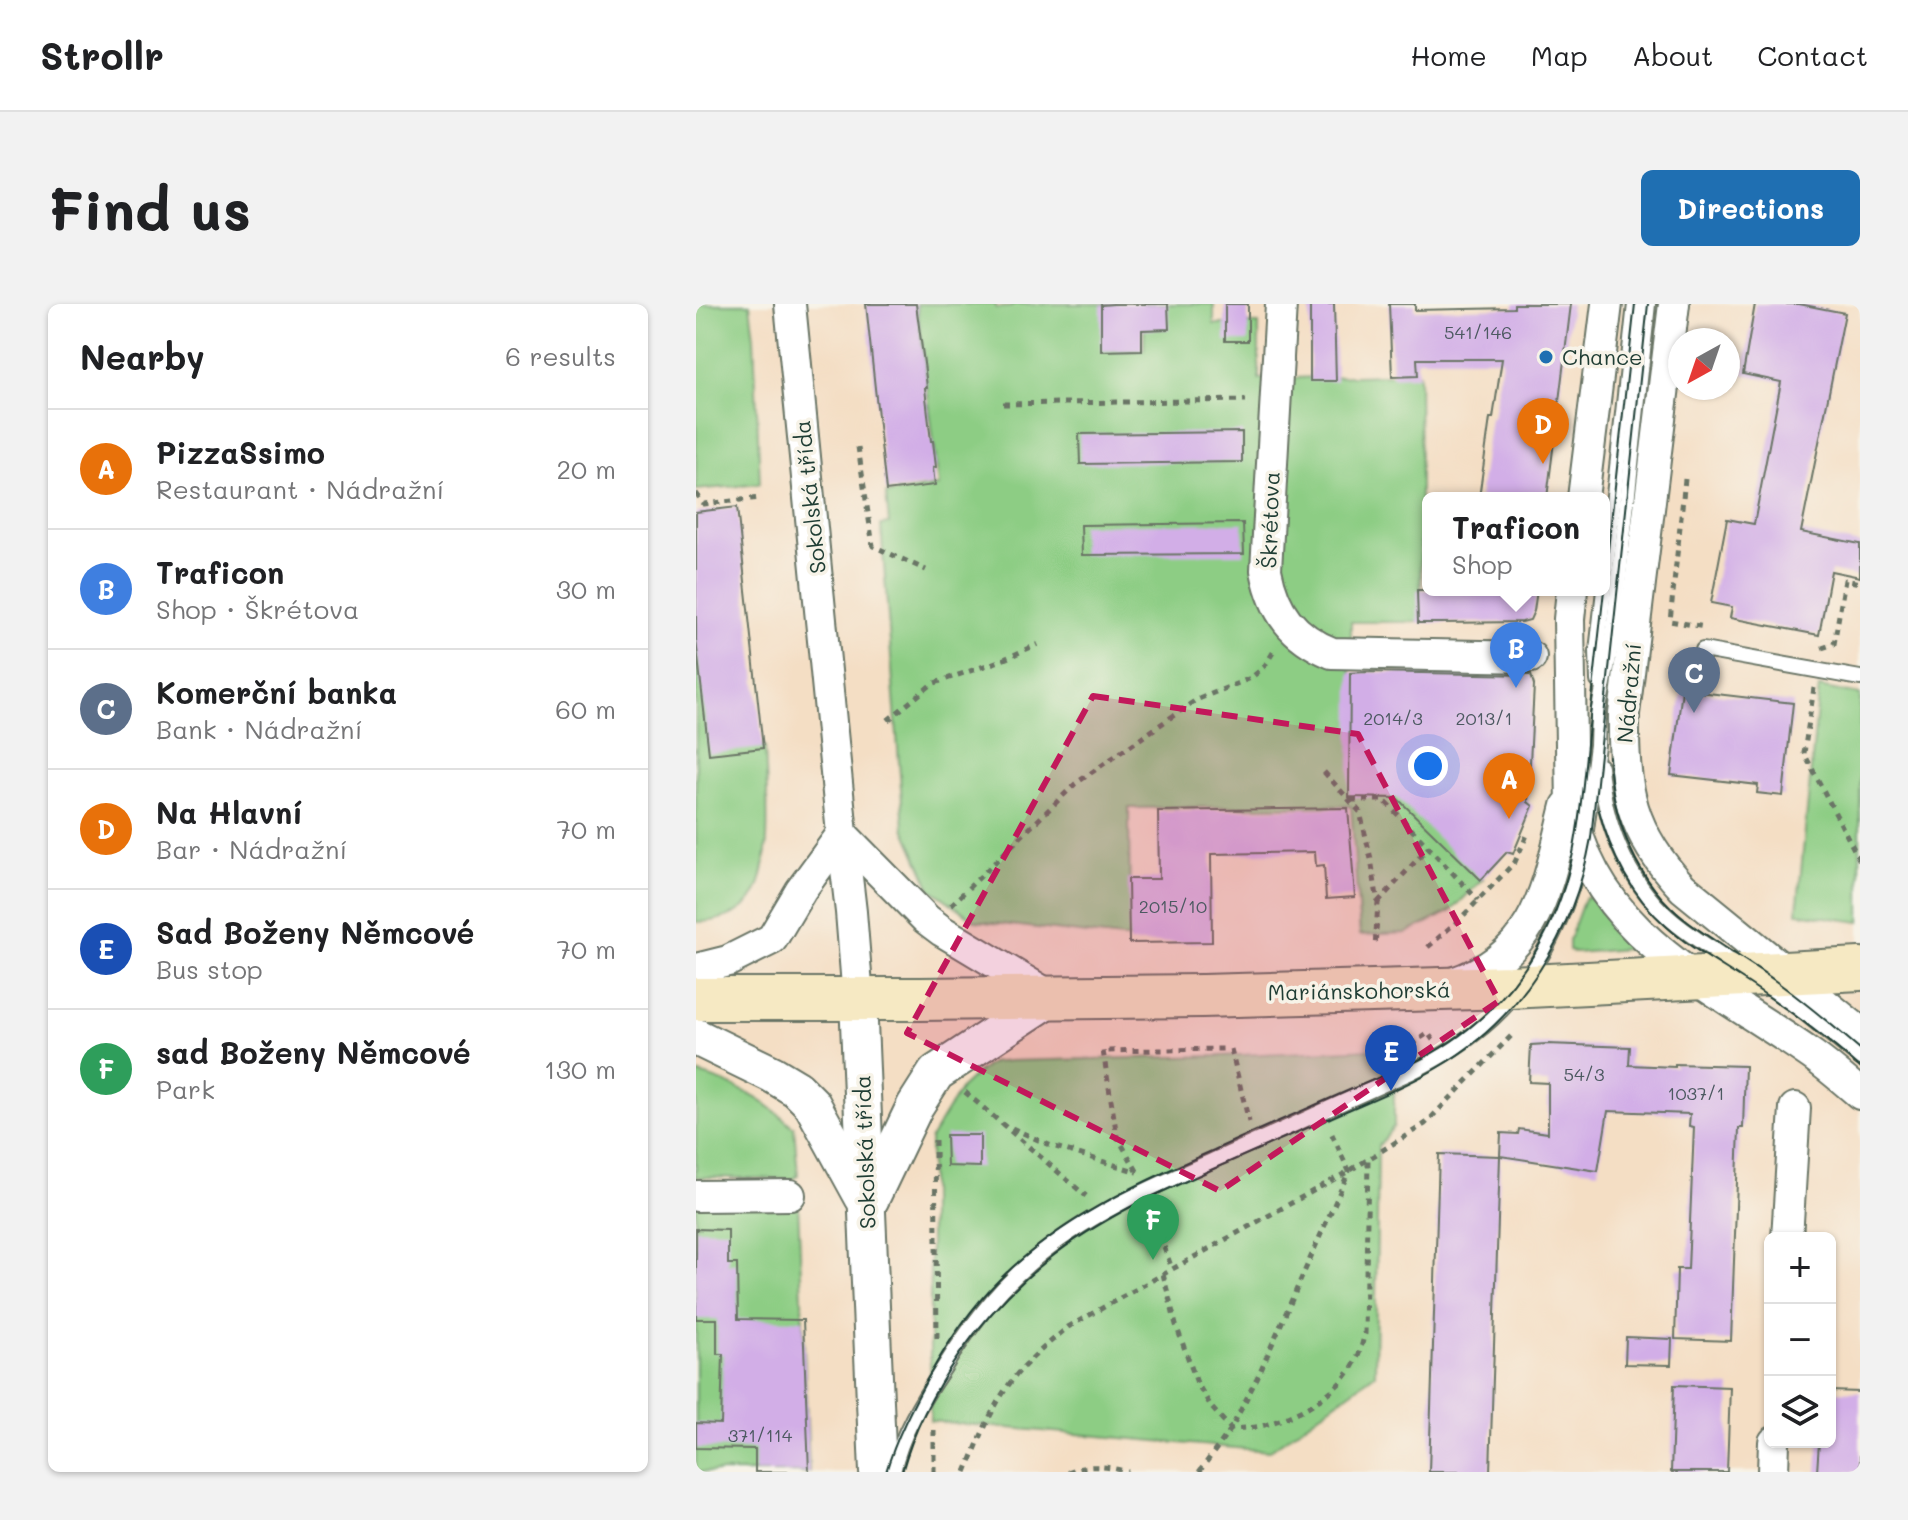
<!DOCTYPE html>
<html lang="en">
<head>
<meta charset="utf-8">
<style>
  body { margin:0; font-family:Mali,sans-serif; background:#f2f2f2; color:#202124 }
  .controls { position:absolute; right:24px; bottom:24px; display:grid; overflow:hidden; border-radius:12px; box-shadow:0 2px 6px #0004 }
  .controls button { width:72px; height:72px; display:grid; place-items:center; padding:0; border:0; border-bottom:2px solid #e0e0e0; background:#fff; color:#202124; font:40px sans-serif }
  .compass { position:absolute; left:972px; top:24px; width:72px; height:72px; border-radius:50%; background:#fff; box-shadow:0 2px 6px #0004; rotate:220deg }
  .you { position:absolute; left:732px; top:462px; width:28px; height:28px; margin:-20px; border:6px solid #fff; border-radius:50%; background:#1a73e8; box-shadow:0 0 0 12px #1a73e833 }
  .badge { display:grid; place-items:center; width:52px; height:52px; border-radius:50%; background:#1f6fb2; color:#fff; font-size:26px; font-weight:700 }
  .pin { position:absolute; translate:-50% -66px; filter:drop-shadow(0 2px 4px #0008) }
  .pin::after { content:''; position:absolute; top:42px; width:28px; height:24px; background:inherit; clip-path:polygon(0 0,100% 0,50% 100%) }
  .popup { position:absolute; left:726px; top:188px; width:188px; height:104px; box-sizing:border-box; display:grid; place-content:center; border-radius:12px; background:#fff; filter:drop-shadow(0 2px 6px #0005); font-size:26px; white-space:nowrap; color:#757577 }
  .popup b { font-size:30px; color:#202124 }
  .popup::after { content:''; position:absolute; left:50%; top:100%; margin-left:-16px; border:16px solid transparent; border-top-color:#fff }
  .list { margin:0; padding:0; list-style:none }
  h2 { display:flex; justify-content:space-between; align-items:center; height:104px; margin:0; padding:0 32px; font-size:34px }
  h2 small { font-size:26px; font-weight:400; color:#757577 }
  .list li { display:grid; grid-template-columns:52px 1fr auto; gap:24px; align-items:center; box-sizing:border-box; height:120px; padding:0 32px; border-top:2px solid #e0e0e0 }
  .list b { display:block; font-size:30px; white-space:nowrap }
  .list p { margin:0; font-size:26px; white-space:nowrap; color:#757577 }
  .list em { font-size:26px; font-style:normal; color:#757577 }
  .icon { flex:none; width:44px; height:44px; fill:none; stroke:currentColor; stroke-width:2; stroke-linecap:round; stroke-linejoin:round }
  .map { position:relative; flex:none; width:1164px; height:1168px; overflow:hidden; border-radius:12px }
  header { display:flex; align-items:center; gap:48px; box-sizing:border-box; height:112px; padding:0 40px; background:#fff; border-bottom:2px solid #e0e0e0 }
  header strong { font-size:38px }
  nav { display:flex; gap:44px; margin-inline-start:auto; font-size:28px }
  .intro { display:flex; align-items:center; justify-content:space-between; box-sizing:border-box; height:192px; padding:0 48px }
  h1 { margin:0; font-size:56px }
  .button { padding:20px 36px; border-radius:12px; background:#1f6fb2; color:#fff; font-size:28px; font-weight:700 }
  main { display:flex; gap:48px; padding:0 48px }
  aside { flex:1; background:#fff; border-radius:12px; box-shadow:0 2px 6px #0004 }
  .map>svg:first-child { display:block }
  .green { fill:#8dcd84; stroke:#56855c; stroke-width:2 }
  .building { fill:#d2aee7 }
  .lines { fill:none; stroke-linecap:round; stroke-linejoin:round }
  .service-casing { stroke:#6a7566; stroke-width:18 }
  .minor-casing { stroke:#6a7566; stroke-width:34 }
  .tertiary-casing { stroke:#6a7566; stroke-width:40 }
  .secondary-casing { stroke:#6a7566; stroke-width:46 }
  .path { stroke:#6a7566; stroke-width:5; stroke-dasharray:6 6; stroke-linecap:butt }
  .service { stroke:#fff; stroke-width:14 }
  .minor { stroke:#fff; stroke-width:30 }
  .tertiary { stroke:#fff; stroke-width:36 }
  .secondary { stroke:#f6e9c3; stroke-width:42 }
  .tram { stroke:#1f3d34; stroke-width:2 }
  .marked { fill:#c2185b; fill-opacity:0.2; stroke:#c2185b; stroke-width:6; stroke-dasharray:16 10; stroke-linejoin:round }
  .poi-dot { fill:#1f6fb2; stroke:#f7f3e8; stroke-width:3 }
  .labels { text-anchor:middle; stroke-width:7; stroke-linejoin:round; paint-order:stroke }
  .number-label { font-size:18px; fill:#4c5961 }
  .poi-label { font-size:22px; fill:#1f3d34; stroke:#f7f3e8; text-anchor:start }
  .street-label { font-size:22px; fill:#1f3d34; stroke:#f7f3e8 }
</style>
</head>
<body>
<header>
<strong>Strollr</strong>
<nav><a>Home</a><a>Map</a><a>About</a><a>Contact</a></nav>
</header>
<div class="intro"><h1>Find us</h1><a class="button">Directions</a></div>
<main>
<aside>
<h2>Nearby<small>6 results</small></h2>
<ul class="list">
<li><span class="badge" style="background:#e8710a">A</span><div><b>PizzaSsimo</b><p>Restaurant · Nádražní</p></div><em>20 m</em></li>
<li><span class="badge" style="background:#3f7fe0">B</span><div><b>Traficon</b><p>Shop · Škrétova</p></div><em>30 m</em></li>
<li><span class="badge" style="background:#5c6f8a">C</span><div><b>Komerční banka</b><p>Bank · Nádražní</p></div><em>60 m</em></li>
<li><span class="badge" style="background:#e8710a">D</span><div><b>Na Hlavní</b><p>Bar · Nádražní</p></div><em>70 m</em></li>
<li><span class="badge" style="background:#1a4fb4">E</span><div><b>Sad Boženy Němcové</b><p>Bus stop</p></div><em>70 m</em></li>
<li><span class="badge" style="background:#2e9e5b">F</span><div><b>sad Boženy Němcové</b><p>Park</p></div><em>130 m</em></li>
</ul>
</aside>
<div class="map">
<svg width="1164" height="1168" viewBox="0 0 1164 1168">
  <rect width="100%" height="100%" fill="#f7f3e8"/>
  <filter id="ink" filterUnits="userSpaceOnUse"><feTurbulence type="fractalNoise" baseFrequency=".0125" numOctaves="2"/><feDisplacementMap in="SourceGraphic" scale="16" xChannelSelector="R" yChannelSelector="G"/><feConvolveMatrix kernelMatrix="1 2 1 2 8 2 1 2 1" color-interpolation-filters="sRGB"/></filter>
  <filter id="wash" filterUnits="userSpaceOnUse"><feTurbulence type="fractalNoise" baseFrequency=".006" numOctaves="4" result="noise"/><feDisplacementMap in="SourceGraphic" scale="32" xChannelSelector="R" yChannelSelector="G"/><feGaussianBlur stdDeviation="1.8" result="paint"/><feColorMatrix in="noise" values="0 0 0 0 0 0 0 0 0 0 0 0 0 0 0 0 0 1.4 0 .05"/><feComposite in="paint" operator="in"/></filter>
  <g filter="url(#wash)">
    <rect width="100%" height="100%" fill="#f4dec4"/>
    <g class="green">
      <polygon points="0,0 54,0 58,34 64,180 0,186"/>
      <polygon points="221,0 300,0 300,4 315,3 316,0 420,0 408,1 408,46 448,46 449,0 518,0 518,20 563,20 563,75 723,70 725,318 655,318 655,486 694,482 787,575 755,607 711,629 664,631 655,502 433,504 434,635 280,617 235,585 208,524 185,221 193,220 190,190 243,182"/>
      <path d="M 0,317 L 15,447 L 69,442 C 70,481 78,556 59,590 C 47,611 22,618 0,618 Z"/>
      <polygon points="1123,383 1164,391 1164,618 1101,609"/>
      <polygon points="892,593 896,595 932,642 932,645 878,649 873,646 873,636 888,595"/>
      <polygon points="698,744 698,822 682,843 679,1070 573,1147 234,1117 234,835 265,784 281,769 295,759 313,757 524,752"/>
      <path d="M 0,769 C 37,779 69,795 96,822 L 98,822 L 102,871 L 98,875 L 0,873 Z"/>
      <polygon points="102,899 113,1168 0,1168 0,900"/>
    </g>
    <g id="blocks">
      <g class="building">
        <polygon points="170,0 220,0 230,74 231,84 229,84 235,137 237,137 240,163 237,164 239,181 190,187"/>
        <polygon points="417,0 472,0 473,25 446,26 446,46 405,47 405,1"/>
        <rect x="529" y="0" width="23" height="37"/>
        <polygon points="614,0 638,0 640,77 614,77"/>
        <polygon points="693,0 719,0 719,6 818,4 818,0 875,0 851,194 783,194 794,114 797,114 806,55 721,55 722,72 696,73"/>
        <polygon points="1059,0 1103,0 1149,9 1105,228 1164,240 1164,273 1135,267 1123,331 1034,314 1036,303 1015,299 1031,215 1058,220 1085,78 1047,70"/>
        <polygon points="546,128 546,158 384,160 383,130"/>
        <polygon points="41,203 67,444 13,450 0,336 0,208"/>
        <polygon points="547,219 548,250 386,251 385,221"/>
        <polygon points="721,286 841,286 838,307 834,316 826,318 744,319 722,319"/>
        <polygon points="670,368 835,371 838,381 832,498 837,502 817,550 811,548 785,576 701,494 653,493 654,369"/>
        <polygon points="986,386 1097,399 1087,492 1061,489 1062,481 975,471"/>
        <polygon points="652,504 659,593 630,595 628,561 620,562 619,548 515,550 516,638 433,639 432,575 463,575 462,507"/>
        <polygon points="851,740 934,743 933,761 979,763 979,760 1049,762 1047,824 1043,824 1035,1037 979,1035 981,965 992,965 998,823 993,822 994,810 912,807 902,867 804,852 805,829 822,830 823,825 852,829 852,779 833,778 835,741"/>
        <polygon points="250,831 284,831 284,863 251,862"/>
        <polygon points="743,850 804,852 794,1168 733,1168"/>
        <polygon points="0,925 32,926 32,960 41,960 42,1015 107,1016 113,1168 59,1168 59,1145 0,1144 0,1119 25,1120 27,1050 21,1050 21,1015 0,1015"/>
        <polygon points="930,1033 976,1035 975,1061 929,1060"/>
        <polygon points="978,1081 1034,1083 1031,1168 975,1168"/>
        <polygon points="1134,1087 1164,1088 1164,1168 1121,1168 1123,1138 1134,1138"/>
      </g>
    </g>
  </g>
  <g filter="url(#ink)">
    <use href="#blocks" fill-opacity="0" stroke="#6a7566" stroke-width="2"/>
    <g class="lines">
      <g class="service-casing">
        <g id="service">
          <polyline points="908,282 939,0"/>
          <polyline points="1007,346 1164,374"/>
          <polyline points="902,377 901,347 908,286"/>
          <path d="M 904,462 C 908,518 930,575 972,613 C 992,631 1016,645 1039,660"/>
          <polyline points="890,526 901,441 902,410 914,348 919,311 952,0"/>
          <polyline points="1069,680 1105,706 1164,754"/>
          <path d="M 197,1168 C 205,1130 226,1096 247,1065 C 272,1025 299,988 335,958 C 393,908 463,880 532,850 C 593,823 653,795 715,768 C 737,757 759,745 779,729 C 835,687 869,617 885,550"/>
        </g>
      </g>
      <g class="minor-casing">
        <g id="minor">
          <polyline points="94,0 146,530 155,608 162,695"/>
          <path d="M 585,0 L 570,266 C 578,308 597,333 636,349 L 835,353"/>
          <path d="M 978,0 L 928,410 C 927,485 934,528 987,584 L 1164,728"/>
          <polyline points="887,194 911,0"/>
          <path d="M 876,286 L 873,315 L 876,504 C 895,630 1023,685 1116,751 C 1133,763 1149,777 1164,790"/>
          <polyline points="146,530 230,615 246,627 356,693"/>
          <polyline points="0,665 32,657 76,635 105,586 146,530"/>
          <path d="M 757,679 C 844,650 851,581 871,502"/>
          <polyline points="0,892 94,891"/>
          <polyline points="1091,934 1099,804"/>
          <polyline points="1077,1168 1078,1138"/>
        </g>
      </g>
      <g class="tertiary-casing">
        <g id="tertiary">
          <polyline points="162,695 182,1168"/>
          <polyline points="0,733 76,770 101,785 116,800 167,893"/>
          <polyline points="174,896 219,802 240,769 356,693"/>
        </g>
      </g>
      <g class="secondary-casing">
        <polyline id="secondary" points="0,695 224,695 506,692 814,683 1164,665"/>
      </g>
      <g class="path">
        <polyline points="307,100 550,96"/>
        <polyline points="162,143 177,242 230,266"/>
        <polyline points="989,175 974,317 1009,323"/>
        <polyline points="0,189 8,200 64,194"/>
        <polyline points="1126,344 1138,340 1149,276 1164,279"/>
        <polyline points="1118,384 1108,449 1164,557"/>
        <polyline points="192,416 236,380 306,356 342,340"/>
        <polyline points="628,468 664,508 675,555 682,599 679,644"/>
        <polyline points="655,496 688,496 782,596"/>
        <polyline points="682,598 732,544"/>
        <polyline points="255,601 379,480 500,396 555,374 568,363 578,347"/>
        <polyline points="732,643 767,612 819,558 831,531"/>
        <polyline points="715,741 732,729 737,736"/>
        <polyline points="535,745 553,818"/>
        <polyline points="269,788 390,892"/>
        <polyline points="316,824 353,841 442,868"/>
        <polyline points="239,836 241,1034"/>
        <polyline points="441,867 421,832 407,747 527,745"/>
        <polyline points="456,909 476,965"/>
        <path d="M 467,970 L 480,1021 L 501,1079 L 516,1104 L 535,1125 C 547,1124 561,1124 572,1120 C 605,1110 647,1087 661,1054 C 665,1047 666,1038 669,1030 L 672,856"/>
        <polyline points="238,1168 238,1120"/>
        <path d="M 270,1168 C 283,1137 294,1106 314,1079 C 330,1057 352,1040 372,1023 L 653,867 L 729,820 L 816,731"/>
        <path d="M 372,1168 C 392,1160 411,1162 432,1168"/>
        <polyline points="503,1168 535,1125 562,1072 653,867 634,826"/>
      </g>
      <use href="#service" class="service"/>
      <use href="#minor" class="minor"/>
      <use href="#tertiary" class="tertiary"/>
      <use href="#secondary" class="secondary"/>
      <g class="tram">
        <polyline points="908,282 939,0"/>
        <path d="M 913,452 C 916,515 940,579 992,618 C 1019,638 1050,656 1078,676 C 1108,697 1136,721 1164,745"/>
        <path d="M 903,506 C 914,549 936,592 970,622 C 997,647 1031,664 1061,685 C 1097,709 1132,735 1164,764"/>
        <path d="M 190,1168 C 200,1134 216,1103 233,1072 C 252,1038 274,1005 302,977 C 363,916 440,880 518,846 C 559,827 601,809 642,791 C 667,780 692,770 717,759 C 771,734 816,691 845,638 C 880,573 884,512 891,440 C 897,389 902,337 908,286"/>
        <path d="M 206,1168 C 229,1086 286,1008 353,955 C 380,933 410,916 440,900 C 503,870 567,843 630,816 C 667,799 706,785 741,764 C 826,715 878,629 895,534 L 952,0"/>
      </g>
    </g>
  </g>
  <path class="marked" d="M 397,392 L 662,430 L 803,697 L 524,887 L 211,729 Z"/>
  <circle class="poi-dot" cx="850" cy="53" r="8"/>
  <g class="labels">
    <g class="number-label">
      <text x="782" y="35">541/146</text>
      <text x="697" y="421">2014/3</text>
      <text x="788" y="421">2013/1</text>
      <text x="477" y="609">2015/10</text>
      <text x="888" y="777">54/3</text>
      <text x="1000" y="796">1037/1</text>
      <text x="64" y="1138">371/114</text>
    </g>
    <g class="poi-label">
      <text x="866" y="61">Chance</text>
    </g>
    <g class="street-label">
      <text transform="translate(114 193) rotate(-96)" y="8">Sokolská třída</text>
      <text transform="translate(574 216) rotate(-88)" y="8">Škrétova</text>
      <text transform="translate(933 389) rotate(-85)" y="8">Nádražní</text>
      <text transform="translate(663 687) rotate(-1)" y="8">Mariánskohorská</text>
      <text transform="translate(169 848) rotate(-92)" y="8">Sokolská třída</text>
    </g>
  </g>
</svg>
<div class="controls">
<button>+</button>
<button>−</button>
<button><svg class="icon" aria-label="layers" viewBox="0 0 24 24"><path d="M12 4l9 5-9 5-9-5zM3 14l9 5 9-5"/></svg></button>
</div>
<svg class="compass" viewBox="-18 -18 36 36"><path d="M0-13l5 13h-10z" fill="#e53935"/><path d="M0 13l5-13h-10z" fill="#757577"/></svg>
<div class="you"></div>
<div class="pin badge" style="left:813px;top:515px;background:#e8710a">A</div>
<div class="pin badge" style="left:820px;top:384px;background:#3f7fe0">B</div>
<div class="popup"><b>Traficon</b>Shop</div>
<div class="pin badge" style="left:998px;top:409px;background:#5c6f8a">C</div>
<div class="pin badge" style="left:847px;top:160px;background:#e8710a">D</div>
<div class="pin badge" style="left:695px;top:787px;background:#1a4fb4">E</div>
<div class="pin badge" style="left:457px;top:956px;background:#2e9e5b">F</div>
</div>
</main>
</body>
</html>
